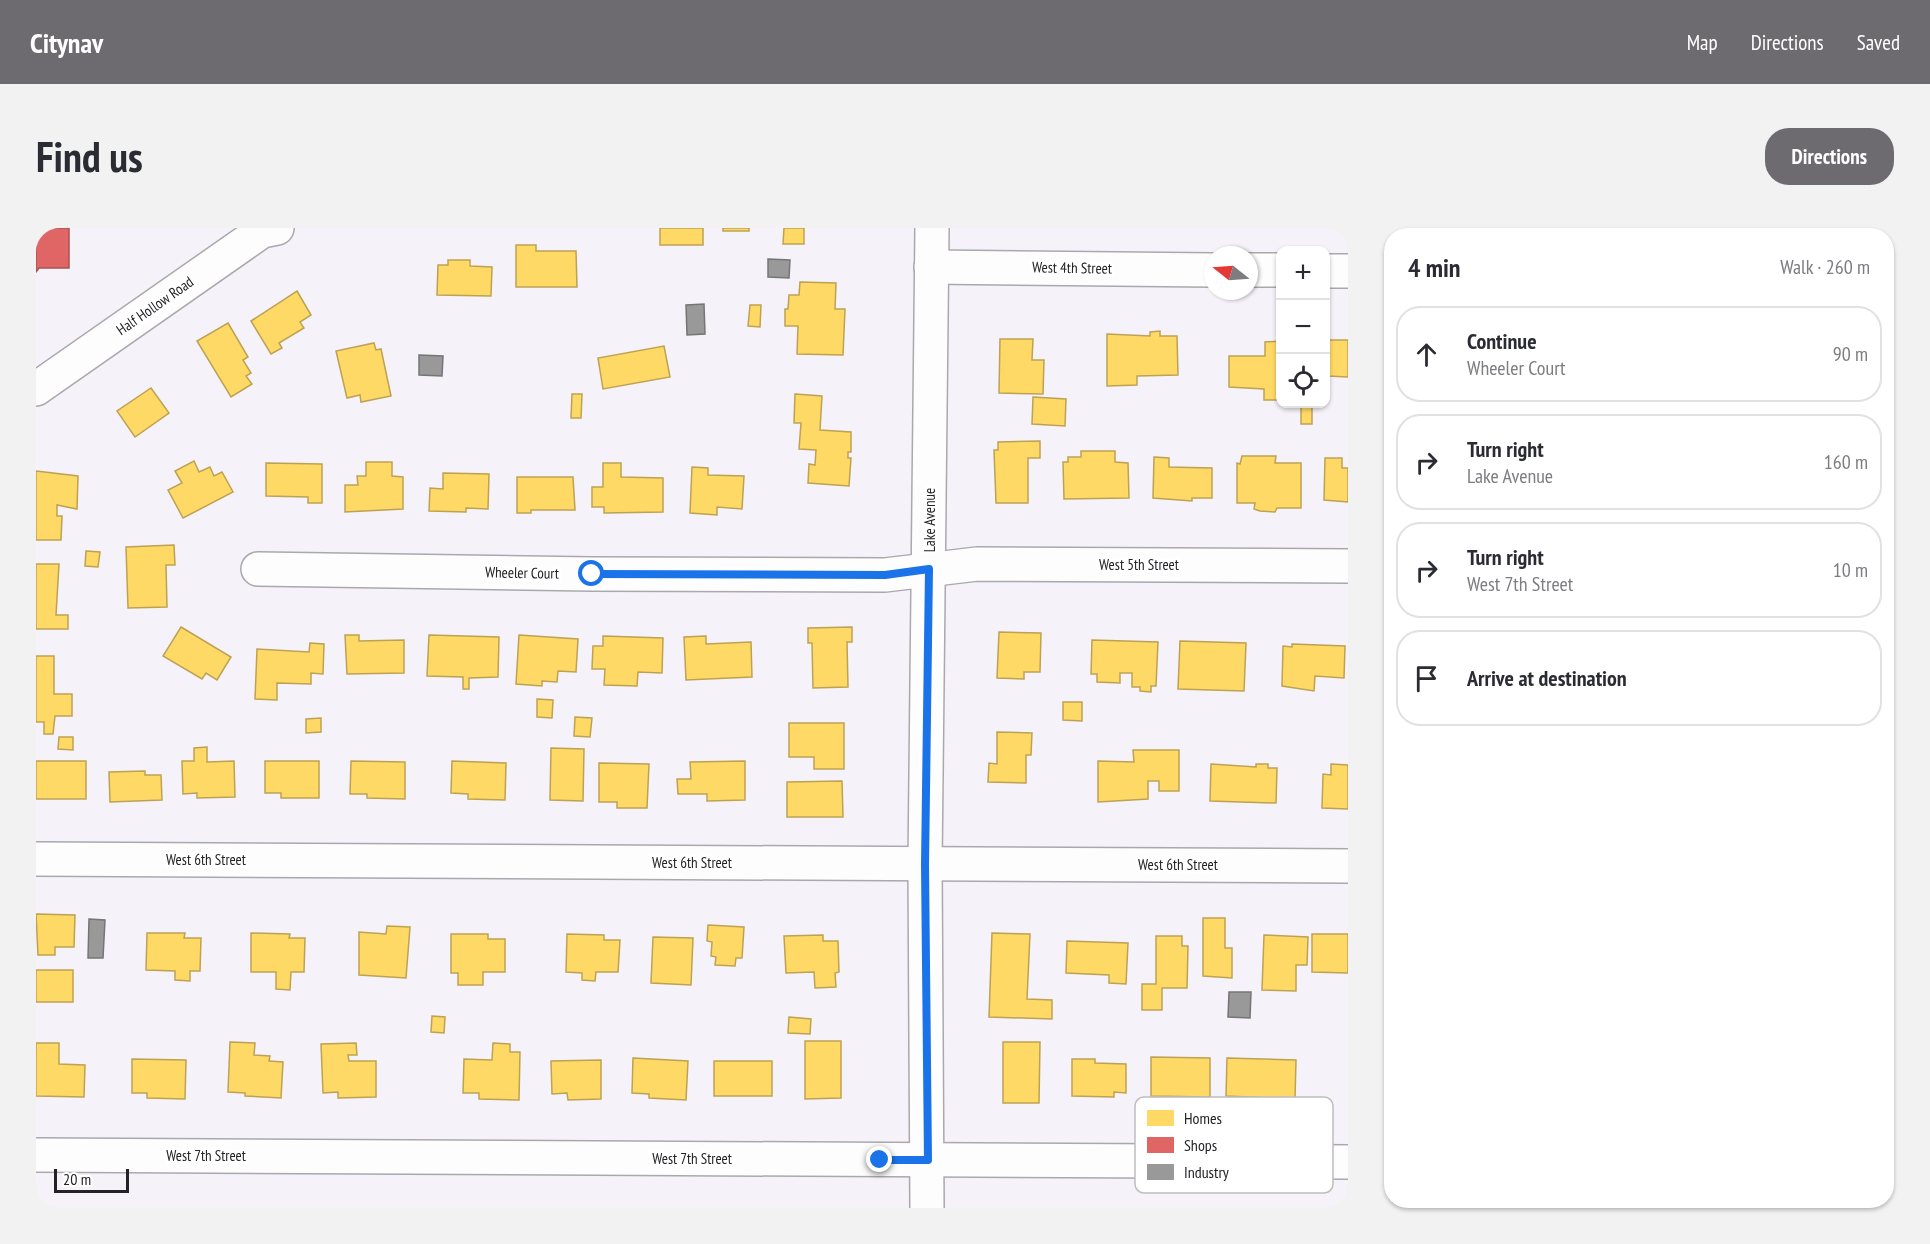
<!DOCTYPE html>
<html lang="en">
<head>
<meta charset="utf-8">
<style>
  body { margin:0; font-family:"PT Sans Narrow",sans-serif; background:#f2f2f3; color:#2b2b33 }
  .controls { position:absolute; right:18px; top:18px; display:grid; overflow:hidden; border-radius:12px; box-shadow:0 2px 4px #0004 }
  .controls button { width:54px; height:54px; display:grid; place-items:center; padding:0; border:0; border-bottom:2px solid #e1e1e2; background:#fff; color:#2b2b33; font:30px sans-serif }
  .compass { position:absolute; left:1168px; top:18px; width:54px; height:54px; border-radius:50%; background:#fff; box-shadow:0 2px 4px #0004; rotate:287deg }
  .scale { position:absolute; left:18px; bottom:15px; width:75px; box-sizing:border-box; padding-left:6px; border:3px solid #242226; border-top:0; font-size:16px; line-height:21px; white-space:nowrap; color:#242226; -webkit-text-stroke:4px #fff; paint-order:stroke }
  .stop { position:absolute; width:18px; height:18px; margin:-14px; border:4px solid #1a73e8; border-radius:50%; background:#fff }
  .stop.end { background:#1a73e8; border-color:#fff; box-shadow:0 2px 6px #0008 }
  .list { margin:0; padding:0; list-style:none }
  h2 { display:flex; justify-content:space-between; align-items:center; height:78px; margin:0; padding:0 24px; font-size:26px }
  h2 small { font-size:20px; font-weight:400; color:#7c7c81 }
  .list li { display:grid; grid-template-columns:39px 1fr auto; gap:18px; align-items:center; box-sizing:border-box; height:96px; margin:0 12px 12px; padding:0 12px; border:2px solid #e1e1e2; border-radius:24px }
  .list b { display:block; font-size:22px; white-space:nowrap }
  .list p { margin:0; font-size:20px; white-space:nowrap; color:#7c7c81 }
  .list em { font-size:20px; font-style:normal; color:#7c7c81 }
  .icon { flex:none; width:33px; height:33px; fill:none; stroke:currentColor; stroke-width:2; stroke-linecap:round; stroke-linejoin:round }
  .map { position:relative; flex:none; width:1312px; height:980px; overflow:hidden; border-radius:24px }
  header { display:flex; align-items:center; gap:36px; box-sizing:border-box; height:84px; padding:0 30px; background:#6d6b70; color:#fff }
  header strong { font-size:28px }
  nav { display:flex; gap:33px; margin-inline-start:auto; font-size:21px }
  .intro { display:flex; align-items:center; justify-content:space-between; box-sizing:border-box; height:144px; padding:0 36px }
  h1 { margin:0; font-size:42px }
  .button { padding:15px 27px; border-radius:24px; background:#6d6b70; color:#fff; font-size:21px; font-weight:700 }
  main { display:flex; gap:36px; padding:0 36px }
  aside { flex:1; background:#fff; border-radius:24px; box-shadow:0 2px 4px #0004 }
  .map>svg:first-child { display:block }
  .homes { fill:#ffd966; stroke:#bda253; stroke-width:1.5 }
  .shops { fill:#e06666; stroke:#a85253; stroke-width:1.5 }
  .industry { fill:#999; stroke:#767576; stroke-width:1.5 }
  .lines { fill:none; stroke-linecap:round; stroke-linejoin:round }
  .minor-casing { stroke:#aaa8ad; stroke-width:36 }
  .minor { stroke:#fefdfe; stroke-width:33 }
  .route { stroke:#1a73e8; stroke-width:8 }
  .labels { text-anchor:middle; stroke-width:6; stroke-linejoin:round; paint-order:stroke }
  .street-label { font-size:15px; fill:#242226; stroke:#fff }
  .key { fill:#fff; stroke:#bdbdbe; stroke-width:1.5 }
  .key-label { font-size:16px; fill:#242226 }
</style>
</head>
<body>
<header>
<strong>Citynav</strong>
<nav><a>Map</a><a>Directions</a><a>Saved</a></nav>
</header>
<div class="intro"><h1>Find us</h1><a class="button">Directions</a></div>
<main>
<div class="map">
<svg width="1312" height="980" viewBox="0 0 1312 980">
  <rect width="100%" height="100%" fill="#f5f2f9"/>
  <g class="homes">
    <rect x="624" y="0" width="43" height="17"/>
    <rect x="687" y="0" width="26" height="3"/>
    <polygon points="748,0 768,0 768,16 747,16"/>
    <polygon points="480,17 500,17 500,23 540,23 541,59 480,59"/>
    <polygon points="412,32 434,32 434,38 456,39 455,68 401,67 402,37 412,37"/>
    <polygon points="764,54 800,55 799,81 809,81 807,127 761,126 762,98 749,98 749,81 752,81 753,67 763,67"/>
    <polygon points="261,63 275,87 264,94 268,100 243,115 246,120 235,126 215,93"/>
    <polygon points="714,77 725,77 724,99 712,98"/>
    <polygon points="192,95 212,129 207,132 215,145 210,148 216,156 195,169 161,113"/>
    <polygon points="1124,103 1124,108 1141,108 1142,147 1101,148 1101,157 1071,158 1071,106 1114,108 1114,104"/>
    <polygon points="964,111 997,111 996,132 1008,132 1007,166 963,165"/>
    <polygon points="1293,112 1312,112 1312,149 1292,148"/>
    <polygon points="1244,113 1244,172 1228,172 1228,161 1193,159 1193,128 1229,128 1229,114"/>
    <polygon points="338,115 340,122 345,121 355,168 325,174 324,167 311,170 300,123"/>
    <polygon points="628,118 634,149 567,161 562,130"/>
    <polygon points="115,160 133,185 99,209 81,183"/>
    <polygon points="536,166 546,166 545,190 535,190"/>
    <polygon points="759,166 786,168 784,202 815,204 815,224 812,224 812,230 815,230 813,258 772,255 773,236 779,237 780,222 763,221 765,195 758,195"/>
    <polygon points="997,169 1030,171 1029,198 996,196"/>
    <rect x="1265" y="176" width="11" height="20"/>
    <polygon points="1004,213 1004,230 992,230 992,275 960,275 958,222 962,222 962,214"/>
    <polygon points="1045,223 1079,223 1079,234 1092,235 1093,270 1028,271 1027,234 1032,234 1032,229 1045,229"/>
    <polygon points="1206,228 1240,228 1239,235 1265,235 1265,280 1241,280 1239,284 1224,283 1218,281 1219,275 1201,275 1201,235 1204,236"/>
    <polygon points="1118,229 1133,230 1133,239 1176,240 1176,270 1156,270 1156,273 1117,270"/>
    <polygon points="1289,230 1306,230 1306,240 1312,240 1312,274 1288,272"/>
    <polygon points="158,233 163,244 174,239 178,248 186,244 197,264 147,290 132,262 146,255 139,243"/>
    <polygon points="330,234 356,234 356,248 367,249 367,281 309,284 309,257 322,257 321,248 330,248"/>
    <polygon points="230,235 286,236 286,275 272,275 272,269 230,268"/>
    <polygon points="567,235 585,235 585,249 627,250 627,284 568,285 568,279 556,279 556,259 567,259"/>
    <polygon points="656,239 672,240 672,247 708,248 706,281 681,279 681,287 654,285"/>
    <polygon points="0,243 42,248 41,281 21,277 21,288 26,288 25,312 0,312"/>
    <polygon points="407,245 453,246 452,281 430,280 430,284 393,283 394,260 407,261"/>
    <polygon points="481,249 537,249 539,282 495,282 495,285 481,285"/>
    <polygon points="138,317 139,337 130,337 131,379 92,380 90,319"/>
    <polygon points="50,323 64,324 62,339 49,338"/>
    <polygon points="0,336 23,336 20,387 32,387 32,401 0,401"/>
    <polygon points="145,399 195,429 181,452 170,445 166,451 127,428"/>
    <polygon points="816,399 816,414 811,414 812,459 777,460 776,415 772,415 772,400"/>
    <polygon points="963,404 1005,405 1004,444 988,444 988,451 961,450"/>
    <polygon points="309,407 323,407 323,413 368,412 368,445 311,446"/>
    <polygon points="393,407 463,409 462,449 433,450 433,461 427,461 427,449 391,448"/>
    <polygon points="483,407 542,411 540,444 522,443 521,454 506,453 506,458 480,456"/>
    <polygon points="567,408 627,410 626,445 602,444 601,458 568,457 569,441 556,441 557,418 567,418"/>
    <polygon points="670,408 670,416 715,414 716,449 650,452 648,409"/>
    <polygon points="1056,412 1122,414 1120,458 1115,458 1115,464 1104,463 1104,459 1096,459 1096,445 1084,445 1084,455 1061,454 1061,446 1055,446"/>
    <polygon points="1144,413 1210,415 1208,463 1142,461"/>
    <polygon points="274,415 288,416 287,446 275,445 275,456 241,455 241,472 219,471 221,421 273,424"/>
    <polygon points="1256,416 1309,418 1308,450 1279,448 1278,463 1246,458 1247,418 1256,419"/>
    <polygon points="0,428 18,428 18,466 36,466 36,488 19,488 17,506 8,506 8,494 0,494"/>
    <polygon points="501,471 517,472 516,490 501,489"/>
    <polygon points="1027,474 1046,474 1046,493 1027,492"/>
    <polygon points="539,489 556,490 554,509 538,508"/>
    <polygon points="285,490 285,504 270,505 270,491"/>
    <polygon points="753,495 808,495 808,541 778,541 778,529 753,529"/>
    <polygon points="961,504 996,505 995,527 990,527 990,555 952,554 953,535 961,536"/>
    <polygon points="23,509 37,509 37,522 22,521"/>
    <polygon points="171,519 171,534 198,533 199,569 161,570 161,565 147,566 146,533 158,533 158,520"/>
    <polygon points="515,520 548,521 547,573 514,572"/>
    <polygon points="1097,522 1143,522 1143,563 1123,563 1123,553 1112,553 1112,571 1062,574 1062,533 1098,534"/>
    <rect x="0" y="533" width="50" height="38"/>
    <polygon points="229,533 283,533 283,570 245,570 245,565 229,565"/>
    <polygon points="315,533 369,534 369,571 331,570 331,566 314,566"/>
    <polygon points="416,533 470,535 469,572 432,571 432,566 415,565"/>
    <polygon points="709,533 709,572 671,573 671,566 642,566 641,551 655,551 654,534"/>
    <polygon points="563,535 613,536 611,580 581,580 581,574 563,574"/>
    <polygon points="1175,536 1220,539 1220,536 1232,536 1232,540 1241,540 1240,575 1174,573"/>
    <polygon points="1295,536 1312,537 1312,581 1286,580 1287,546 1295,547"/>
    <polygon points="109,543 109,547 125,547 126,572 74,574 73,544"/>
    <polygon points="806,553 807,589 751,589 751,554"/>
    <polygon points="0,686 39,687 38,719 19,719 19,727 2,727"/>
    <polygon points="1167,690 1189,690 1189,720 1196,720 1196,750 1167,748"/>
    <polygon points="672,697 708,699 706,730 700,730 699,738 679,737 680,729 675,728 676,714 671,713"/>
    <polygon points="351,698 374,699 370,750 323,747 323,704 350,706"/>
    <polygon points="111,705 149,705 148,710 165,710 164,743 154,743 154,753 139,752 139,743 110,742"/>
    <polygon points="215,705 254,706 253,710 269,710 268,744 255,744 254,762 240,761 240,744 215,744"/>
    <polygon points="956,705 994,706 991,771 1016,772 1016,791 953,789"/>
    <polygon points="415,706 452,706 452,711 469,711 469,744 447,744 447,757 422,757 422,745 415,745"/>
    <polygon points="531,706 568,707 568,712 584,712 582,744 560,744 559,753 546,752 546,745 530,744"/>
    <polygon points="1276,706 1312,706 1312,745 1276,744"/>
    <polygon points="787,707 787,713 802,713 803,744 799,745 800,759 779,760 778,744 750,745 748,708"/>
    <polygon points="1228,707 1272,709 1271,737 1260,737 1260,763 1226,762"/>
    <polygon points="1120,708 1146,708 1146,718 1152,718 1151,760 1126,760 1126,782 1106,782 1106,756 1120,756"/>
    <polygon points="617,709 657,710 655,757 615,755"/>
    <polygon points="1031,713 1092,715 1090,756 1073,755 1073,747 1030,745"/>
    <rect x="0" y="742" width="37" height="32"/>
    <polygon points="396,788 409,789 408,805 395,804"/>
    <polygon points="753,789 775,791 774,806 752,805"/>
    <polygon points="769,813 805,813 805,870 769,871"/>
    <polygon points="194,814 219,815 218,827 234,828 233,833 247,834 245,870 209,868 209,865 192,864"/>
    <polygon points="967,814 1004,814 1003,875 967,875"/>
    <polygon points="0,815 23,815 23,836 49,837 48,869 0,868"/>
    <polygon points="320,815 321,827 312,827 313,833 340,833 340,869 302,870 302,864 287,865 285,816"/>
    <polygon points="457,815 474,816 474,824 484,824 483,872 443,871 443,865 427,865 428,831 456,832"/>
    <polygon points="1115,829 1174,830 1174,869 1115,868"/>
    <polygon points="597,830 652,833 650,872 613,870 613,866 596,865"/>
    <polygon points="1191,830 1260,832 1259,871 1190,868"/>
    <polygon points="96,831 150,832 149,871 111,870 111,865 96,865"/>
    <polygon points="1036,831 1059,831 1059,835 1090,836 1090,865 1078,864 1078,869 1036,868"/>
    <polygon points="565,832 565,871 532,872 531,865 516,866 515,833"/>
    <rect x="678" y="833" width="58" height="35"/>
  </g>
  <polygon class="shops" points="0,0 33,0 33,40 3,40 0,44"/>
  <g class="industry">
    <polygon points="732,31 754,32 753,50 732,49"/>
    <polygon points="668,76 669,106 651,107 650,77"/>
    <polygon points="383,127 407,128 406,148 383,147"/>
    <polygon points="53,691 69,692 67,730 52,730"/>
    <polygon points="1193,764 1215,764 1214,790 1192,789"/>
  </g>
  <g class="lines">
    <g class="minor-casing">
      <g id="minor">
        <polyline points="895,39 1177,42"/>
        <polyline points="1213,42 1244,42"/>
        <polyline points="1290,43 1312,43"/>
        <polyline points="0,161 226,3 241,0"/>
        <polyline points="222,341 556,346 849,347 941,336 1312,338"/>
        <polyline points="0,631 1312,638"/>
        <polyline points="0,927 1312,934"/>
        <polyline points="891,980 889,637 896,0"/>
      </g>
    </g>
    <use href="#minor" class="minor"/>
  </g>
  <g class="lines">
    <polyline class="route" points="556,346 849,347 893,341 889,637 892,932 844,932"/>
  </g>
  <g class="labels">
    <g class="street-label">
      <text transform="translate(1036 40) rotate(1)" y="5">West 4th Street</text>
      <text transform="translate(119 78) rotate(-35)" y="5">Half Hollow Road</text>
      <text transform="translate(894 292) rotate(-90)" y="5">Lake Avenue</text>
      <text x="1103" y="342">West 5th Street</text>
      <text transform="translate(486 345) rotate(1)" y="5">Wheeler Court</text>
      <text x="170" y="637">West 6th Street</text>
      <text x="656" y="640">West 6th Street</text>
      <text x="1142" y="642">West 6th Street</text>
      <text x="170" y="933">West 7th Street</text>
      <text x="656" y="936">West 7th Street</text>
    </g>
  </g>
  <rect x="1099" y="869" width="198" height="96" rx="9" class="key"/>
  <rect x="1111" y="882" width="27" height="16" fill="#ffd966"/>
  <rect x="1111" y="909" width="27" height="16" fill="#e06666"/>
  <rect x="1111" y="936" width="27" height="16" fill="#999"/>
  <g class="key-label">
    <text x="1148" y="896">Homes</text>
    <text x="1148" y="923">Shops</text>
    <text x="1148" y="950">Industry</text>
  </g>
</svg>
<div class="controls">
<button>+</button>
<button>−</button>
<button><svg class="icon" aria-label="locate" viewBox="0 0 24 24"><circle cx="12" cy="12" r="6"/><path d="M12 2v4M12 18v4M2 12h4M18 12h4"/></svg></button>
</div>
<svg class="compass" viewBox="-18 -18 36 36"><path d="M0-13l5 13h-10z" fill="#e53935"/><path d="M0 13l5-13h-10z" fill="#7c7c81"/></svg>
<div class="scale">20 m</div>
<div class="stop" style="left:556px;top:346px"></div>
<div class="stop end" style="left:844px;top:932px"></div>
</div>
<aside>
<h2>4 min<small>Walk · 260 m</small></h2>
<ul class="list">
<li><svg class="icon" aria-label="ahead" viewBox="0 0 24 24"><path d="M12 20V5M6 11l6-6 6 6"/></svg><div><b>Continue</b><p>Wheeler Court</p></div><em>90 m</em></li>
<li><svg class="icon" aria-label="right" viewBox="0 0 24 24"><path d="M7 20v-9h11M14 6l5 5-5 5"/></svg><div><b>Turn right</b><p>Lake Avenue</p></div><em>160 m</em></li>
<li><svg class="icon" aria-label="right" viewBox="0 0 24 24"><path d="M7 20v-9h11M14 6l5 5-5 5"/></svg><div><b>Turn right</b><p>West 7th Street</p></div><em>10 m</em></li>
<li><svg class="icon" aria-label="arrive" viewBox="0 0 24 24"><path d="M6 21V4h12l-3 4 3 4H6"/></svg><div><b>Arrive at destination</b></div></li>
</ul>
</aside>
</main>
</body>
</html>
